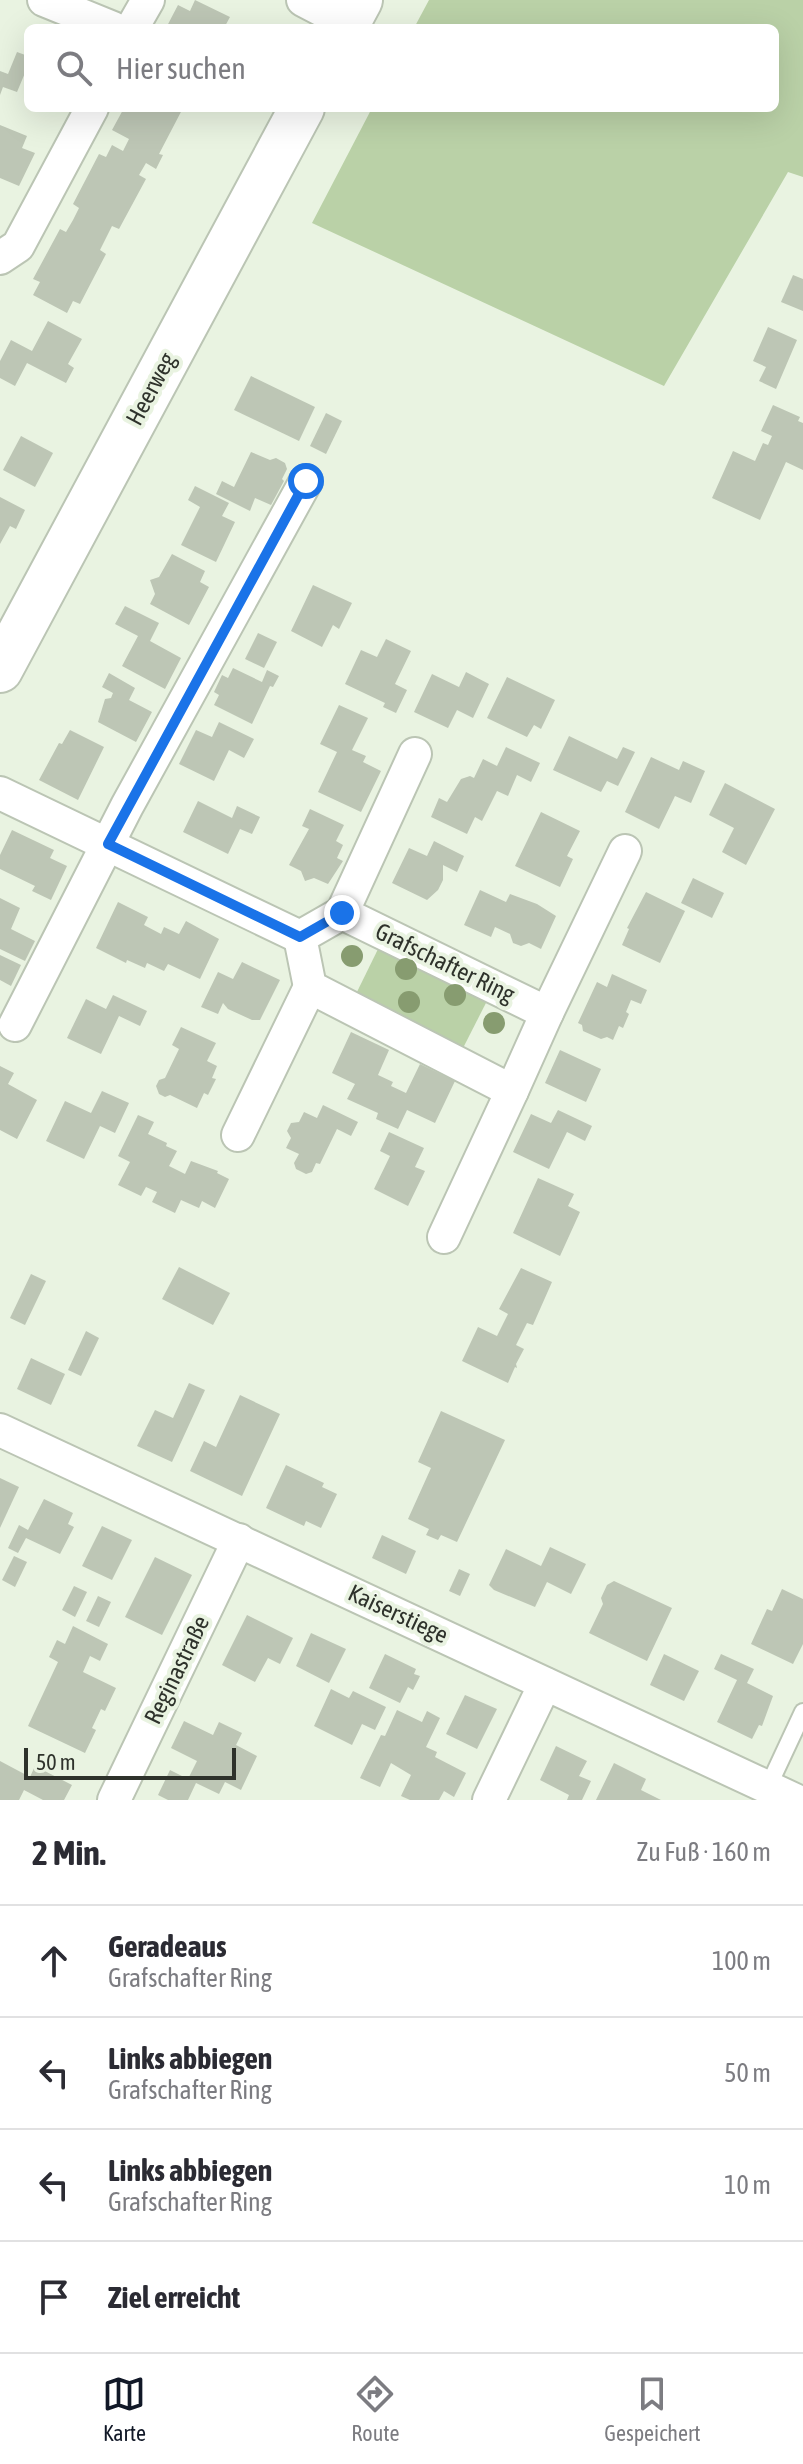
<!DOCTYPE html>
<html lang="de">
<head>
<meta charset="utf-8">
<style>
  body { margin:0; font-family:"Asap Condensed",sans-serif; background:#f7f7f7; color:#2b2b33 }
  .scale { position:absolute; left:24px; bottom:20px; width:212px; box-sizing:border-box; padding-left:8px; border:4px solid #2e322b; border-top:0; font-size:22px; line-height:28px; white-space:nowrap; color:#2e322b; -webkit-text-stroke:6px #e9f3e1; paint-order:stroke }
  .stop { position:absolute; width:24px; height:24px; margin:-18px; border:6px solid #1a73e8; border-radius:50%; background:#fff }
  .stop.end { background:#1a73e8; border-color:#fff; box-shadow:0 2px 8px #0008 }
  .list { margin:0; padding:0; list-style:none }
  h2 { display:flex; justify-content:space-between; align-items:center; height:104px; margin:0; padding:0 32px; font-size:34px }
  h2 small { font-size:26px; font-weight:400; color:#7c7c81 }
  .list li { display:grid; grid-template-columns:52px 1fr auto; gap:24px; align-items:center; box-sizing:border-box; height:112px; padding:0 32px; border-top:2px solid #e1e1e2 }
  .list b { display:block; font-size:30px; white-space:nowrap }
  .list p { margin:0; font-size:26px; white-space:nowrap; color:#7c7c81 }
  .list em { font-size:26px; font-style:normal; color:#7c7c81 }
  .icon { flex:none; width:44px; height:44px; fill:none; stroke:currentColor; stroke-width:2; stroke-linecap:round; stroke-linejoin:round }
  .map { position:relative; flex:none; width:803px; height:1800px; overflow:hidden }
  .search { position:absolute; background:#fff; box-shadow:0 8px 32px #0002; left:24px; right:24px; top:24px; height:88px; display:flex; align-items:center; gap:20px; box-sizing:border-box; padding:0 28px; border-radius:12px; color:#7c7c81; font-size:30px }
  .sheet { height:552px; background:#fff }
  nav { display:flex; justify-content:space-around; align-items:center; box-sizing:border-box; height:112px; border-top:2px solid #e1e1e2; background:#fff; font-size:22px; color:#7c7c81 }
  nav a { display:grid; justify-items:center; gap:4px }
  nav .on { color:#111827 }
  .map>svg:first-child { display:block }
  .green { fill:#bad1a7 }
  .building { fill:#bdc6b5 }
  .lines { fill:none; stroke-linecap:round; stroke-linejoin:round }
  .lane-casing { stroke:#bbc5b4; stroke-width:20 }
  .street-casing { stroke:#bbc5b4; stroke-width:36 }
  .secondary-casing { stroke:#bbc5b4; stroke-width:48 }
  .lane { stroke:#fff; stroke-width:16 }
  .street { stroke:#fff; stroke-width:32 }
  .secondary { stroke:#fff; stroke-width:44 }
  .tree { fill:#879c70 }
  .route { stroke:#1a73e8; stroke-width:10 }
  .labels { text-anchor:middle; stroke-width:8; stroke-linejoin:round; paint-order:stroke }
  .street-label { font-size:24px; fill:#2e322b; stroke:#e9f3e1 }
</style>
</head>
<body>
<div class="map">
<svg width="803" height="1800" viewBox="0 0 803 1800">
  <rect width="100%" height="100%" fill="#e9f3e1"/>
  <g class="green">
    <polygon points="429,0 803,0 803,177 788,172 664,386 312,223 372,108 775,108 775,28 414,28"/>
    <polygon points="381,943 489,997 461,1052 354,998"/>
  </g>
  <g class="building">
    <polygon points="195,0 230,17 224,28 166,28 178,5 190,11"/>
    <polygon points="17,52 28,56 28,74 25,73 17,92 3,87 0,95 0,71 8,74"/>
    <polygon points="124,108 183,108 159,154 163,155 156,169 146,163 139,175 146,179 119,229 112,226 100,250 106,254 80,304 73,301 67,313 33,295 40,282 33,279 60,229 66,232 73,220 79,208 73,204 99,154 106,157 112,145 123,151 129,139 112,130"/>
    <polygon points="0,125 27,136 22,148 35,153 19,186 0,178"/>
    <polygon points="793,275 803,279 803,311 781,302"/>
    <polygon points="48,321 82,339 68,364 74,368 66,383 27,363 15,386 0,378 0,361 11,340 32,351"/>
    <polygon points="768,327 797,340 776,389 759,381 766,367 753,361"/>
    <polygon points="251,376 315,407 299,441 234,410"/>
    <polygon points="773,405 800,417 798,421 803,423 803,470 786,462 760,520 712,498 733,451 755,461 763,443 768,445 772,436 761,431"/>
    <polygon points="326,413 342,421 326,454 310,446"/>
    <polygon points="21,436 53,453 35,487 3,470"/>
    <polygon points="251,452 270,460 276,458 285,463 287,469 282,479 284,481 271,505 255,498 250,511 216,494 222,481 234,487"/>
    <polygon points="195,486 229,503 222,516 235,522 216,562 181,545 200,507 188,500"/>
    <polygon points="0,497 25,510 16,529 10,526 0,544"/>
    <polygon points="172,554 205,571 200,582 209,587 189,625 150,604 155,594 150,580 159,577"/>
    <polygon points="313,585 352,603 339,629 333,625 322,647 291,631"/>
    <polygon points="125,606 159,623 150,641 181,658 165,689 122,666 138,636 115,624"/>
    <polygon points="258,633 277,642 264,668 245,659"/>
    <polygon points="386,639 411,651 395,684 407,690 396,713 383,707 385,703 345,684 361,650 377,657"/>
    <polygon points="233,668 262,682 267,670 279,676 273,687 270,686 252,724 214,705 219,695 214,692 222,675 228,678"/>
    <polygon points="466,672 489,684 473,718 457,710 448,728 414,712 432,674 459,687"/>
    <polygon points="109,673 135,688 129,700 152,712 136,742 98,722 105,699 111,698 113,693 102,687"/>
    <polygon points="507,677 555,700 541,729 534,725 527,737 487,718"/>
    <polygon points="339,705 368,718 352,750 366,756 363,762 381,771 361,812 318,792 337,752 320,744"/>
    <polygon points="219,722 254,739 244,758 229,750 214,781 179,764 196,730 212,737"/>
    <polygon points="70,730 104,747 78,800 39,780 59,743 62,744"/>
    <polygon points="569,736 617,759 623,747 635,752 618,786 607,781 601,792 553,770"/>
    <polygon points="506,747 540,763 531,782 517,775 508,796 497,791 482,821 475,817 467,834 431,817 439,798 447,802 461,779 470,776 474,778 483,759 497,766"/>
    <polygon points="651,757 679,770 683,761 705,771 691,803 675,796 659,829 625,812"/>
    <polygon points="725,783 775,809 746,865 722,852 734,828 709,815"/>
    <polygon points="198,801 232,818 237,806 260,817 252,834 240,829 228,854 183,832"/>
    <polygon points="310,809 344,825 336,841 343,845 337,858 343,861 328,884 314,878 305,881 301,871 289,865 309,829 302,826"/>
    <polygon points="541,812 580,831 567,856 573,859 560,887 515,866"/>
    <polygon points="12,830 54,850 50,858 67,866 51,900 32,891 35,886 0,869 0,855"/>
    <polygon points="434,841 464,856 457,872 443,865 443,880 438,890 427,900 392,883 409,848 427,856"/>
    <polygon points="693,878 724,893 712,918 681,903"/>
    <polygon points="480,890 506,902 510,894 537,904 556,916 541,949 529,943 521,946 513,943 510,934 495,927 491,937 464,925"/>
    <polygon points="646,892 685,911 660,963 622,945 629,929 627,928"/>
    <polygon points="0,898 20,908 11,929 35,941 25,961 0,949"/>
    <polygon points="118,902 148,917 144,925 161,934 164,927 179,934 186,921 219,939 200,979 168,964 164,971 147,963 145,968 127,960 126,963 96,948"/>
    <polygon points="0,955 21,965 11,986 0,980"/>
    <polygon points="242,962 280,980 260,1020 252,1020 228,1009 223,1003 218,1014 201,1007 218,972 233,979"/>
    <polygon points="612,974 647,990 641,1004 631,1000 626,1012 629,1014 623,1028 619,1026 613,1040 607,1037 601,1039 583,1031 582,1025 578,1023 597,982 607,987"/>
    <polygon points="113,995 147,1011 140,1026 119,1016 101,1054 67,1038 86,999 106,1009"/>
    <polygon points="181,1027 216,1043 207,1061 217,1066 212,1078 216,1079 208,1095 204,1093 197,1108 170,1095 165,1097 159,1094 156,1086 159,1080 165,1078 179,1049 172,1045"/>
    <polygon points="351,1032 389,1050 378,1075 393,1082 391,1086 406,1093 420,1064 455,1081 435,1123 407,1110 398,1129 376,1119 378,1113 347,1099 355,1084 332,1073"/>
    <polygon points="560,1050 601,1069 586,1102 545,1083"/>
    <polygon points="0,1066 14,1073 8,1084 37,1100 17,1139 0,1130"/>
    <polygon points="102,1091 129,1103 115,1133 100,1126 84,1159 46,1141 65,1101 91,1113"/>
    <polygon points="323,1105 358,1122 351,1136 337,1129 320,1164 316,1163 312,1172 306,1174 296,1169 294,1163 299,1154 286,1148 291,1138 287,1131 291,1123 299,1122 304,1112 317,1118"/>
    <polygon points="558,1110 592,1126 585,1141 567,1132 549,1169 513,1152 531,1114 551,1123"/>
    <polygon points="138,1115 154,1122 148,1134 167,1143 166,1146 177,1151 169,1166 185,1174 191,1161 218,1171 217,1173 229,1179 215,1208 202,1201 199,1208 181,1200 175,1213 152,1202 157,1192 146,1187 141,1196 118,1185 130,1162 118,1156"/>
    <polygon points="389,1132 424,1148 415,1167 425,1171 408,1206 374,1189 390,1156 380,1151"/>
    <polygon points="538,1178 574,1194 568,1206 580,1212 560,1256 513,1233"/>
    <polygon points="179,1267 230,1293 213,1325 162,1299"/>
    <polygon points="521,1268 552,1282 533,1325 527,1323 516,1345 524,1349 516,1364 517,1368 515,1367 508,1383 462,1361 478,1327 497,1336 508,1314 499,1309"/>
    <polygon points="31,1274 46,1281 25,1325 10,1318"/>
    <polygon points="86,1331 99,1338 81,1376 68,1370"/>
    <polygon points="31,1358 65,1374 51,1405 17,1389"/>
    <polygon points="189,1383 205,1390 172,1462 137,1446 155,1410 173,1418"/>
    <polygon points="240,1395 280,1414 242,1496 190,1471 204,1441 216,1447"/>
    <polygon points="441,1411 505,1440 457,1542 441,1535 438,1540 426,1535 429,1529 408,1519 431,1468 418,1462"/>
    <polygon points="286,1465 324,1483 322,1487 337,1494 321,1528 306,1521 304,1526 266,1508"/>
    <polygon points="0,1478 19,1487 0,1528"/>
    <polygon points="44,1499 73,1513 68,1524 74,1527 60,1554 26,1538 18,1553 8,1548 19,1525 28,1530"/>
    <polygon points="102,1526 132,1540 112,1580 82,1566"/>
    <polygon points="382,1535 416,1551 406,1574 372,1558"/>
    <polygon points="550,1547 586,1564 571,1594 547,1582 535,1607 494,1590 489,1585 506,1549 541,1566"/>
    <polygon points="14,1556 27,1562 15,1587 2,1580"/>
    <polygon points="155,1557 192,1575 162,1635 125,1617"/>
    <polygon points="459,1569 470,1574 460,1596 449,1591"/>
    <polygon points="614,1581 672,1608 647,1661 589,1633 603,1604 601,1598 607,1585"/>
    <polygon points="74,1586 87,1592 75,1617 62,1610"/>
    <polygon points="782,1589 803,1599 803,1644 793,1664 751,1644 767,1609 772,1611"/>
    <polygon points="98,1596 111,1602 99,1627 86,1621"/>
    <polygon points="247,1615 293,1638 280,1664 268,1658 255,1682 222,1665"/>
    <polygon points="73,1626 108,1644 100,1661 90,1656 83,1672 116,1688 105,1711 101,1709 92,1728 96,1730 85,1753 28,1726 58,1662 49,1657 57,1640 65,1644"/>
    <polygon points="311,1633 346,1649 329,1683 296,1666"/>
    <polygon points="385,1654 416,1669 414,1674 420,1676 413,1690 408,1687 400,1703 369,1688"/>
    <polygon points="664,1654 699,1671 684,1701 650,1685"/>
    <polygon points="721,1654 754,1669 747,1683 773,1696 762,1726 759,1725 752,1739 717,1722 737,1680 714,1669"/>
    <polygon points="331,1689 349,1698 353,1691 386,1707 375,1730 362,1724 352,1745 314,1726"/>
    <polygon points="465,1695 497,1709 477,1749 446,1734"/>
    <polygon points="397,1710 422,1722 427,1711 440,1718 426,1747 437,1752 435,1757 466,1773 454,1797 444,1791 439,1800 410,1800 401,1796 411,1775 391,1763 380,1787 360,1778 381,1735 385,1736"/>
    <polygon points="184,1721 213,1735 219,1722 242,1733 236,1745 257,1756 241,1790 225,1782 219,1794 196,1783 188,1800 168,1800 158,1795 170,1770 188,1779 197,1761 171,1748"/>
    <polygon points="556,1746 587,1761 579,1776 591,1781 582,1800 567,1800 569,1795 540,1780"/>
    <polygon points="0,1761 30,1777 35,1766 72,1785 64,1800 43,1800 24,1790 19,1800 0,1800"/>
    <polygon points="614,1763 646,1779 641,1790 661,1800 596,1800"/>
  </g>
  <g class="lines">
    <g class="lane-casing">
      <polyline id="lane" points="768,1787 803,1712"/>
    </g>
    <g class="street-casing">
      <g id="street">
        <polyline points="44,0 113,28"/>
        <polyline points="303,0 347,23"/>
        <polyline points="132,28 148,0"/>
        <polyline points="0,258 18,246 92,108"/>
        <polyline points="0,793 300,937"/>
        <polygon points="342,913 547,1013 512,1091 310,987 300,937"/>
        <polyline points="342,913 415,754"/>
        <polyline points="547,1013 625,851"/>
        <polyline points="15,1025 127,806 306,481"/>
        <polyline points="238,1135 310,987"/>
        <polyline points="444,1237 512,1091"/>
        <polyline points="0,1430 795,1800"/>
        <polyline points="114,1800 239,1540"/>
        <polyline points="489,1800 545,1684"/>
      </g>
    </g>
    <g class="secondary-casing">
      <g id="secondary">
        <polyline points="345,28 360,0"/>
        <polyline points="0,670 302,108"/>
      </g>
    </g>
    <use href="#lane" class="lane"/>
    <use href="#street" class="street"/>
    <use href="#secondary" class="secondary"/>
  </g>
  <g class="tree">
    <circle cx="352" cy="956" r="11"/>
    <circle cx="406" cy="969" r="11"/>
    <circle cx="455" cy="995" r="11"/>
    <circle cx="409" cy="1002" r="11"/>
    <circle cx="494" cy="1023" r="11"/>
  </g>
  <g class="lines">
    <polyline class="route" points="306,481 108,844 300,937 342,913"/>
  </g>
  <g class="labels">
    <g class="street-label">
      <text transform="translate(151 389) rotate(-62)" y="8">Heerweg</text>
      <text transform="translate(445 963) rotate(26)" y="8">Grafschafter Ring</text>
      <text transform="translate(398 1614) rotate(25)" y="8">Kaiserstiege</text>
      <text transform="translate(177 1670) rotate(-64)" y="8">Reginastraße</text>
    </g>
  </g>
</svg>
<div class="scale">50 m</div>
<div class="stop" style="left:306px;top:481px"></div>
<div class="stop end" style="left:342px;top:913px"></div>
<div class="search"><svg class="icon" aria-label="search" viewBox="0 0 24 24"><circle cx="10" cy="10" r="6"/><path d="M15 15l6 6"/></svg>Hier suchen</div>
</div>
<section class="sheet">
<h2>2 Min.<small>Zu Fuß · 160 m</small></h2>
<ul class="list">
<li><svg class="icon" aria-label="ahead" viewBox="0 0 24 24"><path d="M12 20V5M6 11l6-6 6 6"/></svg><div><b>Geradeaus</b><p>Grafschafter Ring</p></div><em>100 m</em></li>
<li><svg class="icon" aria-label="left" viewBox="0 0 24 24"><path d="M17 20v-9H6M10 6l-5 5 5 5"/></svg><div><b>Links abbiegen</b><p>Grafschafter Ring</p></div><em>50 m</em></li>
<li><svg class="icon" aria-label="left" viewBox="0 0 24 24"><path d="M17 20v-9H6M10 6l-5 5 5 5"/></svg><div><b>Links abbiegen</b><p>Grafschafter Ring</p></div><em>10 m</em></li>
<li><svg class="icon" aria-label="arrive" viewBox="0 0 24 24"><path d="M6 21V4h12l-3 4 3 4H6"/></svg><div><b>Ziel erreicht</b></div></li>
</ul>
</section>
<nav>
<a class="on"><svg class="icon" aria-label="map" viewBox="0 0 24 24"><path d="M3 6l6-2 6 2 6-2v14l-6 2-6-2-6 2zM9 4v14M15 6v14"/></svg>Karte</a>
<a><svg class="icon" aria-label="directions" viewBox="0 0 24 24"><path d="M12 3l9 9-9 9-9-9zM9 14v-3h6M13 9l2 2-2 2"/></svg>Route</a>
<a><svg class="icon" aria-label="saved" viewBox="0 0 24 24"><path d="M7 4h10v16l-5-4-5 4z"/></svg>Gespeichert</a>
</nav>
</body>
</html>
